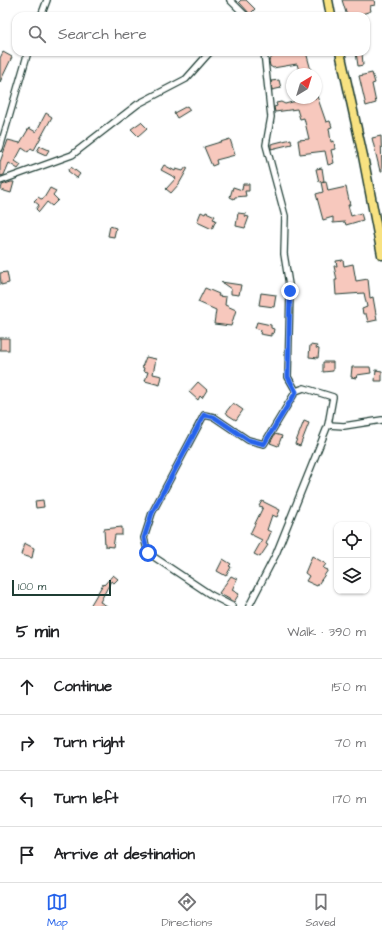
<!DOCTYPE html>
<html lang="en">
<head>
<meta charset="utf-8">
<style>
  body { margin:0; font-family:"Architects Daughter",sans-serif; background:#f2f2f2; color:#202124 }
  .controls { position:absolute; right:12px; bottom:12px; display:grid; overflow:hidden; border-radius:8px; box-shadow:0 1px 3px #0004 }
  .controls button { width:36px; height:36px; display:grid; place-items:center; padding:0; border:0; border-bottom:1px solid #e0e0e0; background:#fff; color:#202124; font:20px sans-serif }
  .compass { position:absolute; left:286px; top:68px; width:36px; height:36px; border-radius:50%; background:#fff; box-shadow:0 1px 3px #0004; rotate:38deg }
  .scale { position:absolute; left:12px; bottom:10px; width:99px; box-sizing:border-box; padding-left:4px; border:2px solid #1f3d34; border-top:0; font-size:11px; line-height:14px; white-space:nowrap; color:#1f3d34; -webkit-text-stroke:3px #fff; paint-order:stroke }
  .stop { position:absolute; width:12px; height:12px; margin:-9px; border:3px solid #2563eb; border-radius:50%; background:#fff }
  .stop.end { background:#2563eb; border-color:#fff; box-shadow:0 1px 4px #0008 }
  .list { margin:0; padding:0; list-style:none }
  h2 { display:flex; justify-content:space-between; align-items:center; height:52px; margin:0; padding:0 16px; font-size:17px }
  h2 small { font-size:13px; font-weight:400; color:#757577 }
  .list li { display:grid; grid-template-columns:26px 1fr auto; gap:12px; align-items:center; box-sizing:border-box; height:56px; padding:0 16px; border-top:1px solid #e0e0e0 }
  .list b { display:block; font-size:15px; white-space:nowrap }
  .list em { font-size:13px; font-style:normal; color:#757577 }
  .icon { flex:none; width:22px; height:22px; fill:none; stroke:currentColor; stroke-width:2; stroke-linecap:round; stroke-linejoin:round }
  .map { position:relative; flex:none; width:382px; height:606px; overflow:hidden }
  .search { position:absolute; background:#fff; box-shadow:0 1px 3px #0004; left:12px; right:12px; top:12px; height:44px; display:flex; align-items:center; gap:10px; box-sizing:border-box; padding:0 14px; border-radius:12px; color:#757577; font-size:15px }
  .sheet { height:276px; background:#fff }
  nav { display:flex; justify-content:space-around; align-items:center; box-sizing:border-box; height:56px; border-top:1px solid #e0e0e0; background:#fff; font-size:11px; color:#757577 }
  nav a { display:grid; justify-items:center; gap:2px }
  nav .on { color:#2563eb }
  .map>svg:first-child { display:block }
  .building { fill:#f7c8bd; stroke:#1f3d34 }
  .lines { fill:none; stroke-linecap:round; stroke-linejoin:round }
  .minor-casing { stroke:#1f3d34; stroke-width:8 }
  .primary-casing { stroke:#1f3d34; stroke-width:11 }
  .minor { stroke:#fff; stroke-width:5.5 }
  .primary { stroke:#f8e281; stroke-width:8 }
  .route { stroke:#2563eb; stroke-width:5 }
</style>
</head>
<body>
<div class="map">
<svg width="382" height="606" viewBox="0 0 382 606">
  <rect width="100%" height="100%" fill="#fff"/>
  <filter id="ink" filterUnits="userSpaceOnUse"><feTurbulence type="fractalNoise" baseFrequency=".025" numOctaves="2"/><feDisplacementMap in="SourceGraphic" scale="8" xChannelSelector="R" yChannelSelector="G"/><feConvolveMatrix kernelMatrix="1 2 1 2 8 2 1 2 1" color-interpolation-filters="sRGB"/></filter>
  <g filter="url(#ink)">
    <g class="building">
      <polygon points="241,0 246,0 255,9 250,14 239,2"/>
      <polygon points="342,0 374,0 375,5 370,6 371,11 356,16 347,16"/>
      <polygon points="3,52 12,57 0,82 0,58"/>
      <polygon points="276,52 306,52 312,74 300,74 297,64 273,68 270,66 269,61"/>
      <polygon points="356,52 362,52 363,65 358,66"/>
      <polygon points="372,73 375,83 372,84 376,103 366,106 359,76"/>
      <polygon points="279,80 281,88 272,90 271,81"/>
      <polygon points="316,96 317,96 326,122 330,121 332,127 329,128 331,142 334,141 335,149 331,150 334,163 328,165 325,151 300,154 298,140 309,139 304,118 300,119 297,109 275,112 274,107 277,106 276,103 281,102 285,104 296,101 296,98 316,98"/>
      <polygon points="187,106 190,110 177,118 174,113"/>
      <polygon points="46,113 52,117 34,150 31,148 28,152 22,148 15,161 21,165 18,169 9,163 4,175 0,176 0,162 8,140 20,143 29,128 36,132"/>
      <polygon points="141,122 147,128 138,136 131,129"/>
      <polygon points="381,136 382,171 380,171 372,138"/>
      <polygon points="230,139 235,155 216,160 217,164 212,166 204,147"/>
      <polygon points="291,139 292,144 271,149 271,144"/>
      <polygon points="40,146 49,150 46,155 37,151"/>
      <polygon points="164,165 175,171 176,169 183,171 186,167 188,168 179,184 171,193 166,189 176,178 161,170"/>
      <polygon points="71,167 80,174 77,178 68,171"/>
      <polygon points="322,168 324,181 319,182 316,169"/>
      <polygon points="326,181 328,191 346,187 350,205 348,205 351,216 361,213 363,220 346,225 345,222 333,223 333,217 323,220 316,194 323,192 321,182"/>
      <polygon points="11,182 14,182 11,193 1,190 2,185"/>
      <polygon points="243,184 249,184 249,191 245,191 246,196 235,197 234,199 230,197 233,187 242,190"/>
      <polygon points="50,188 56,191 53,195 58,200 52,206 47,202 39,212 36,209 39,205 34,201 38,197 41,199 44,198"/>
      <polygon points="201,212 205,214 206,212 215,216 213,219 216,220 212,229 197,222"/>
      <polygon points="238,213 246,214 245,216 249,217 245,228 236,226"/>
      <polygon points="110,226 116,228 114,237 108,236"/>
      <polygon points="343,260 344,266 353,264 356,281 368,279 370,298 373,297 377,320 368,322 366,314 363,314 362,309 367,307 364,293 336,295 335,280 337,280 334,266 337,266 336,261"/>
      <polygon points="7,272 9,283 1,285 0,273"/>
      <polygon points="221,282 241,285 239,295 231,294 231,289"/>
      <polygon points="205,288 219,294 218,296 226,297 225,305 236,310 231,326 214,324 216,310 198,302"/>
      <polygon points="261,293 276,295 274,307 259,305"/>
      <polygon points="257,322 271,325 271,328 274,329 273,334 271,333 271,336 260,334 261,330 255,328"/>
      <rect x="0" y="338" width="9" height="12"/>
      <polygon points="310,345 317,346 316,348 319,349 318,358 309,357"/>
      <polygon points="146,357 156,359 153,374 162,376 160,385 145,381 148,372 143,371 144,368 142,367"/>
      <polygon points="323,362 333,362 333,371 323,372"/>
      <polygon points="352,367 370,367 371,373 357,375 356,378 351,377"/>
      <polygon points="376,370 382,371 382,381 375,381"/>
      <polygon points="198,382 207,390 202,398 200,396 198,400 189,392"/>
      <polygon points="233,403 243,410 236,420 228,415 226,412"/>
      <polygon points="304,421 309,423 300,446 295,444"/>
      <polygon points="275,434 282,436 278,446 270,443"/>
      <polygon points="43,500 44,507 36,508 35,501"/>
      <polygon points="262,501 280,510 277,517 272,515 267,530 271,532 266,544 268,545 260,557 254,554 262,540 250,534 263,507 259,506"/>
      <polygon points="122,527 122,535 115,535 113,547 105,546 104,529"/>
      <polygon points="24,543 34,548 32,558 21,555"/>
      <polygon points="312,556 326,564 323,568 328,570 317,586 306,581 309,576 305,573"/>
      <polygon points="223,559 231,564 229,566 231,567 226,576 217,571"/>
      <polygon points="113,575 118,579 114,583 111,581 100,602 107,606 90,606 103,584 104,585"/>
      <polygon points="231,576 237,579 232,590 239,594 234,602 219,593"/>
    </g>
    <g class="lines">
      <g class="minor-casing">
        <g id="minor">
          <polyline points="230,0 246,16"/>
          <polyline points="41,16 47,0"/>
          <polyline points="264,52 271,117 266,145 285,216 284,254 290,291 288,377 296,391"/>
          <polyline points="0,148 28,52"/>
          <polyline points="0,181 72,155 138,104 186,79 210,52"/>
          <polyline points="232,606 211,595 148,553 144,538 152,513 204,415 214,417 248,440 264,444 296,391 304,388 333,397 328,425"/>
          <polyline points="249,606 276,554 328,425 344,426 382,420"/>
        </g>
      </g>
      <g class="primary-casing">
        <g id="primary">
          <polyline points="328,0 331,16"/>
          <polyline points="340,52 363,156 382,255"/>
        </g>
      </g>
      <use href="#minor" class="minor"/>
      <use href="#primary" class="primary"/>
    </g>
  </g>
  <g class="lines" filter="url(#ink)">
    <polyline class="route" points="148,553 144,538 152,513 204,415 214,417 248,440 264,444 296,392 288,377 290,291"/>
  </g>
</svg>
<div class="controls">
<button><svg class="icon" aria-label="locate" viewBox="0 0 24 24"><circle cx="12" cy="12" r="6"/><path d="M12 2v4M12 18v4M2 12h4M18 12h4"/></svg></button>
<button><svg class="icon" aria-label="layers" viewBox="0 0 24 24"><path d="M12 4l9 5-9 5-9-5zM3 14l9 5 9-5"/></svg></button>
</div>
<svg class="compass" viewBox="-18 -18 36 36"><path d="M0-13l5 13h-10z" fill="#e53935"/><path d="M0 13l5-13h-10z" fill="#757577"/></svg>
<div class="scale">100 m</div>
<div class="stop" style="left:148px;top:553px"></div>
<div class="stop end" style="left:290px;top:291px"></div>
<div class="search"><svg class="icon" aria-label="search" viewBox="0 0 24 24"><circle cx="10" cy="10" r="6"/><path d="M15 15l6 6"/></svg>Search here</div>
</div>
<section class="sheet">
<h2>5 min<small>Walk · 390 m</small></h2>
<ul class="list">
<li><svg class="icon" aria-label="ahead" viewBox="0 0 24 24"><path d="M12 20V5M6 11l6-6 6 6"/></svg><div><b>Continue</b></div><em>150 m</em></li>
<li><svg class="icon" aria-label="right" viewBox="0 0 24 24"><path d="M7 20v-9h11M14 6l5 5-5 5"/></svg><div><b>Turn right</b></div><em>70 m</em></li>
<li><svg class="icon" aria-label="left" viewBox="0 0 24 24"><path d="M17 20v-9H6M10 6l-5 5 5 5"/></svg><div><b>Turn left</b></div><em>170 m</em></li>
<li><svg class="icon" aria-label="arrive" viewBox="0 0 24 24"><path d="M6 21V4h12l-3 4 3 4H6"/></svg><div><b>Arrive at destination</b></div></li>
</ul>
</section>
<nav>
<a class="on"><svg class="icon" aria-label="map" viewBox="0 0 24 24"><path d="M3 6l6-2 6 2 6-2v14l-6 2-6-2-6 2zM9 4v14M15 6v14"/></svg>Map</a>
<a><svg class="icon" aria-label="directions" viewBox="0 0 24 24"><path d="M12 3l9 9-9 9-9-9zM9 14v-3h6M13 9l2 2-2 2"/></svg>Directions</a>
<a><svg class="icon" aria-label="saved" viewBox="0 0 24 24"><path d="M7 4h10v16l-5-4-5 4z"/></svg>Saved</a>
</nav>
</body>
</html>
